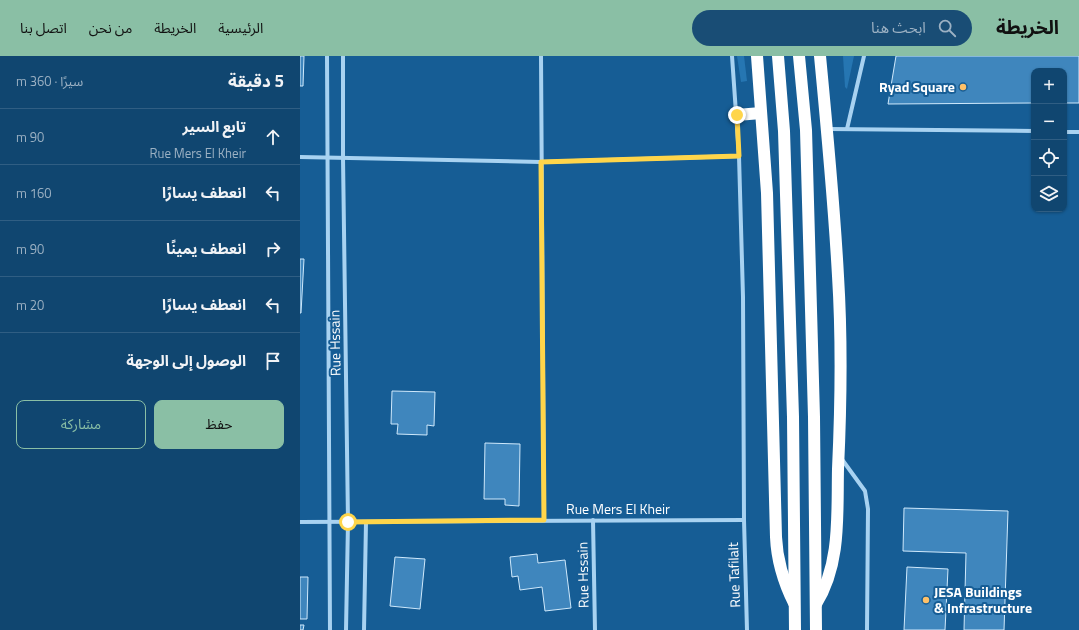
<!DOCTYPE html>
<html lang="ar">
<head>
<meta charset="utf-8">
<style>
  body { margin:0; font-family:"Titillium Web","Noto Sans Arabic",sans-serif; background:#194d75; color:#f1f3f6; direction:rtl }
  .controls { position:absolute; right:12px; top:12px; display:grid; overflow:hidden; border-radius:8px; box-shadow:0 1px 3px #0004 }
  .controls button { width:36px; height:36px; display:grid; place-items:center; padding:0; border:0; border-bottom:1px solid #305e83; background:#104670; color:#f1f3f6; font:20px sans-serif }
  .stop { position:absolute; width:12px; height:12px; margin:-9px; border:3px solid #ffd54a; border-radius:50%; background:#fff }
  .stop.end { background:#ffd54a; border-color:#fff; box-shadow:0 1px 4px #0008 }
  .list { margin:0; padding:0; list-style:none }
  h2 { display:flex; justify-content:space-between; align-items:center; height:52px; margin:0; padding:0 16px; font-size:17px }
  h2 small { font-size:13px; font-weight:400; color:#9cb1c3 }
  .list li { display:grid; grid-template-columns:26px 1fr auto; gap:12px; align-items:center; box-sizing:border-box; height:56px; padding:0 16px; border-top:1px solid #305e83 }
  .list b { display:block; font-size:15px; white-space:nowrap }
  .list p { margin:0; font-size:13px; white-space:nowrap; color:#9cb1c3 }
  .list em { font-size:13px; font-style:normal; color:#9cb1c3 }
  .actions { display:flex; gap:8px; padding:12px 16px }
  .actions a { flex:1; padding:9px 0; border:1px solid #8abfa5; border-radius:8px; text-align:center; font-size:14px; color:#8abfa5 }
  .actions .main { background:#8abfa5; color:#111 }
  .icon { flex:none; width:22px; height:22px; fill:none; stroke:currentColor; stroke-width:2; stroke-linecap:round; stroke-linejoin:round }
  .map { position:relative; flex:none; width:779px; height:574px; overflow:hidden; direction:ltr }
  header { display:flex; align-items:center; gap:24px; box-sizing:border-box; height:56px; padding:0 20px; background:#8abfa5; color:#111 }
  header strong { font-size:19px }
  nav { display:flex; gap:22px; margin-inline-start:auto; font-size:14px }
  .search { width:280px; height:36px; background:#194d75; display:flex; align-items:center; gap:10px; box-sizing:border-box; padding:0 14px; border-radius:22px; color:#9cb1c3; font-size:15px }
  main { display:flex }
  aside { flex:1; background:#104670 }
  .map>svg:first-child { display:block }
  .green { fill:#2676b2 }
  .building { fill:#3f86bd; stroke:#cfe9fc }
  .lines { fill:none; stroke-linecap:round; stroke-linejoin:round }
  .street { stroke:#a8d2f1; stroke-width:4 }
  .highway { stroke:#fff; stroke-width:12 }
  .route { stroke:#ffd54a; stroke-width:5 }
  .poi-dot { fill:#ffc168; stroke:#165d95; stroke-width:1.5 }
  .labels { text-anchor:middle; stroke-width:4; stroke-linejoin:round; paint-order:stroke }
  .poi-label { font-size:14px; font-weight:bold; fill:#fff; stroke:#165d95; text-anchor:end }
  .street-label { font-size:14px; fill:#fff; stroke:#165d95 }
</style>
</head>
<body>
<header>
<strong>الخريطة</strong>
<div class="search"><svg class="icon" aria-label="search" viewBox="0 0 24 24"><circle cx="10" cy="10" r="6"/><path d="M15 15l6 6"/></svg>ابحث هنا</div>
<nav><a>الرئيسية</a><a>الخريطة</a><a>من نحن</a><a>اتصل بنا</a></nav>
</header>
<main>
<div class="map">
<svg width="779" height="574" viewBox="0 0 779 574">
  <rect width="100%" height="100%" fill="#165d95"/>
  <g class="green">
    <polygon points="437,0 444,0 447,25 441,26"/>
    <polygon points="543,0 554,0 547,33 545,31"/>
  </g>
  <g class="building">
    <polygon points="0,0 4,0 3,30 0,30"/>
    <polygon points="596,0 779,0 779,47 764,47 764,15 734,15 734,47 588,48"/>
    <polygon points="0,203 4,203 1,257 0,257"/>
    <polygon points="92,335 135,336 134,370 127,369 127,379 97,378 98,368 91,368"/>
    <polygon points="185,387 220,388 219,450 205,449 205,443 184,443"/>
    <polygon points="604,452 708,455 704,574 664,574 666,497 603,495"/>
    <polygon points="237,498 238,507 265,504 271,552 245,555 242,531 220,534 218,520 212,521 210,501"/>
    <polygon points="95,501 125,503 120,553 90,550"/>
    <polygon points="607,511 648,513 645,574 604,574"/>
    <polygon points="0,521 8,521 7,563 0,563"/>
    <polygon points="0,569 4,569 3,574 0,574"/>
  </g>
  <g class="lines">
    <g class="street">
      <polyline points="27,0 30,574"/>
      <polyline points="43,0 43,102 48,466 46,574"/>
      <polyline points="241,0 244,464"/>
      <polyline points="432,0 439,100 443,241 444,464 447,574"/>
      <polyline points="528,73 734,75"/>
      <polyline points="547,73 564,0"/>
      <polyline points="764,76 779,76"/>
      <polyline points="0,101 241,106 439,100"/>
      <polyline points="541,402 565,435 568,453 567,574"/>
      <polyline points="293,464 295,574"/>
      <polyline points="0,466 444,464"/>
      <polyline points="64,574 66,466"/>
    </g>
    <g class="highway">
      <path d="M 457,0 L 467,137 L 476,481 C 477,505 483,525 494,547"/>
      <polyline points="478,0 484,75 493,361 495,574"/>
      <polyline points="499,0 506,74 514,361 516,574"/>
      <polyline points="437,59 461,57"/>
      <path d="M 516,548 C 541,508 537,459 538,413 C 541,349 542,284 538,220 C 534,146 527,73 520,0"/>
    </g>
  </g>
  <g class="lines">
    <polyline class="route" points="48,466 244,464 241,106 439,100 437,59"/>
  </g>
  <g class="poi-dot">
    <circle cx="663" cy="31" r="4"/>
    <circle cx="626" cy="544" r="4"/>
  </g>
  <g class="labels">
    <g class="poi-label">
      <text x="655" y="36">Ryad Square</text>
      <text x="634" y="541" text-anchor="start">JESA Buildings<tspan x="634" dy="16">&amp; Infrastructure</tspan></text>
    </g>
    <g class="street-label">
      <text transform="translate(35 287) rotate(-91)" y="5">Rue Hssain</text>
      <text x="318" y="458">Rue Mers El Kheir</text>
      <text transform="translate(283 519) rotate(-91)" y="5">Rue Hssain</text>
      <text transform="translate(434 519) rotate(-92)" y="5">Rue Tafilalt</text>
    </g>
  </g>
</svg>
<div class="controls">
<button>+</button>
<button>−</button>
<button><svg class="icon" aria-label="locate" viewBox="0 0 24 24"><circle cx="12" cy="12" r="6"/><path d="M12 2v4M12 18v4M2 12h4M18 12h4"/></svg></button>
<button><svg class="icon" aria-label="layers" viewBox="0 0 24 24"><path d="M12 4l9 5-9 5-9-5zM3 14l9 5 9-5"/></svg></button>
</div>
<div class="stop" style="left:48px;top:466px"></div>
<div class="stop end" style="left:437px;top:59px"></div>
</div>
<aside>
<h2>5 دقيقة<small>سيرًا · 360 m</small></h2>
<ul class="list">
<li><svg class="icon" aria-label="ahead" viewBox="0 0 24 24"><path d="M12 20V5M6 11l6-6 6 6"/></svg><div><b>تابع السير</b><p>Rue Mers El Kheir</p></div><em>90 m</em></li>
<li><svg class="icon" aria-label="left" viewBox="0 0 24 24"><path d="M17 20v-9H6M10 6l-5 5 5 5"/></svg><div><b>انعطف يسارًا</b></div><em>160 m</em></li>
<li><svg class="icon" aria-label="right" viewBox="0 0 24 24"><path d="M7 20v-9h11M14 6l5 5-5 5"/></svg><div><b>انعطف يمينًا</b></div><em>90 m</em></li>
<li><svg class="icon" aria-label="left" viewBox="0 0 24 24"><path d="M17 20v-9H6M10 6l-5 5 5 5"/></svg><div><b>انعطف يسارًا</b></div><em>20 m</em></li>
<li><svg class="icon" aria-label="arrive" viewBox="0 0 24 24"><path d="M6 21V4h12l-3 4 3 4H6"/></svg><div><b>الوصول إلى الوجهة</b></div></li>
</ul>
<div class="actions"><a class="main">حفظ</a><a>مشاركة</a></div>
</aside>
</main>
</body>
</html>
